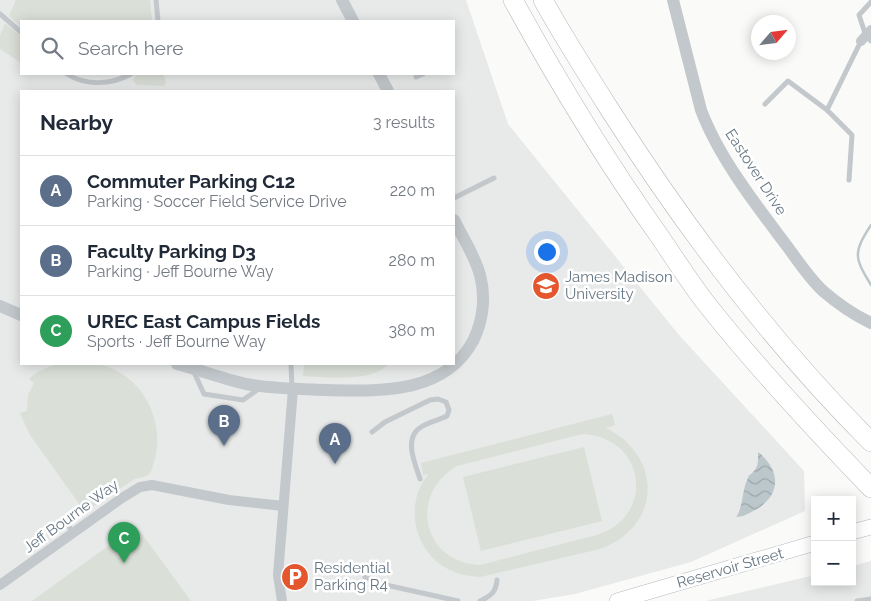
<!DOCTYPE html>
<html lang="en">
<head>
<meta charset="utf-8">
<style>
  body { margin:0; font-family:Raleway,sans-serif; background:#f2f2f3; color:#1f2937 }
  .controls { position:absolute; right:15px; bottom:15px; display:grid; overflow:hidden; border-radius:0px; box-shadow:0 2px 12px #0003 }
  .controls button { width:45px; height:45px; display:grid; place-items:center; padding:0; border:0; border-bottom:1px solid #e0e1e3; background:#fff; color:#1f2937; font:25px sans-serif }
  .compass { position:absolute; left:751px; top:15px; width:45px; height:45px; border-radius:50%; background:#fff; box-shadow:0 2px 12px #0003; rotate:62deg }
  .you { position:absolute; left:546px; top:251px; width:18px; height:18px; margin:-12px; border:4px solid #fff; border-radius:50%; background:#1a73e8; box-shadow:0 0 0 8px #1a73e833 }
  .badge { display:grid; place-items:center; width:32px; height:32px; border-radius:50%; background:#b45309; color:#fff; font-size:16px; font-weight:700 }
  .pin { position:absolute; translate:-50% -41px; filter:drop-shadow(0 1px 2px #0008) }
  .pin::after { content:''; position:absolute; top:26px; width:18px; height:15px; background:inherit; clip-path:polygon(0 0,100% 0,50% 100%) }
  .list { margin:0; padding:0; list-style:none }
  h2 { display:flex; justify-content:space-between; align-items:center; height:65px; margin:0; padding:0 20px; font-size:21px }
  h2 small { font-size:16px; font-weight:400; color:#747a83 }
  .list li { display:grid; grid-template-columns:32px 1fr auto; gap:15px; align-items:center; box-sizing:border-box; height:70px; padding:0 20px; border-top:1px solid #e0e1e3 }
  .list b { display:block; font-size:19px; white-space:nowrap }
  .list p { margin:0; font-size:16px; white-space:nowrap; color:#747a83 }
  .list em { font-size:16px; font-style:normal; color:#747a83 }
  .icon { flex:none; width:28px; height:28px; fill:none; stroke:currentColor; stroke-width:2; stroke-linecap:round; stroke-linejoin:round }
  .map { position:relative; flex:none; width:871px; height:601px; overflow:hidden }
  .search { position:absolute; background:#fff; box-shadow:0 2px 12px #0003; left:20px; top:20px; width:435px; height:55px; display:flex; align-items:center; gap:12px; box-sizing:border-box; padding:0 18px; border-radius:0px; color:#747a83; font-size:19px }
  .panel { position:absolute; background:#fff; box-shadow:0 2px 12px #0003; left:20px; top:90px; width:435px; height:275px; border-radius:0px }
  .map>svg:first-child { display:block }
  .built { fill:#e8e9e9; fill-rule:evenodd }
  .grass { fill:#dadfd7; fill-rule:evenodd }
  .water { fill:url(#water-waves) }
  .lines { fill:none; stroke-linecap:round; stroke-linejoin:round }
  .stream { stroke:#bbc7cb; stroke-width:2.5 }
  .secondary-casing { stroke:#b3babf; stroke-width:16 }
  .motorway-casing { stroke:#b4b9bd; stroke-width:20 }
  .service { stroke:#c3c8cc; stroke-width:5 }
  .minor { stroke:#c3c8cc; stroke-width:10 }
  .tertiary { stroke:#c3c8cc; stroke-width:12 }
  .secondary { stroke:#fff; stroke-width:15 }
  .motorway { stroke:#fff; stroke-width:19 }
  .labels { text-anchor:middle; stroke-width:5; stroke-linejoin:round; paint-order:stroke }
  .street-label { font-size:15px; fill:#657683; stroke:#fff }
  .poi-label { font-size:15px; fill:#657683; stroke:#fff; text-anchor:start }
</style>
</head>
<body>
<div class="map">
<svg width="871" height="601" viewBox="0 0 871 601">
  <defs>
    <pattern id="water-waves" width="16" height="10" patternUnits="userSpaceOnUse" patternTransform="scale(1.25)"><rect width="16" height="10" fill="#bbc7cb"/><path d="M0 5q4-4 8 0t8 0" fill="none" stroke="#9ca6aa"/></pattern>
  </defs>
  <rect width="100%" height="100%" fill="#fafaf8"/>
  <g class="built">
    <path d="M 0,0 L 466,0 L 508,124 L 679,335 L 804,471 L 805,511 L 691,562 L 575,594 L 533,601 L 0,601 ZM 21,21 L 454,21 L 454,74 L 21,74 ZM 21,91 L 454,91 L 454,364 L 21,364 Z"/>
    <polygon points="871,561 871,601 705,601 815,575 815,582 852,582 852,566"/>
  </g>
  <g class="grass">
    <polygon points="16,0 150,0 152,21 21,21 21,27 9,16"/>
    <polygon points="5,23 21,36 21,63 0,49 0,36"/>
    <polygon points="137,74 163,74 166,82 164,86 137,85 133,80"/>
    <path d="M 58,364 C 74,364 92,361 108,367 C 145,380 166,425 154,462 C 153,465 152,470 150,473 C 147,478 138,477 133,480 C 117,490 101,501 85,512 L 30,435 L 20,413 L 27,411 L 28,395 L 34,383 L 29,379 C 37,371 47,367 58,364 Z"/>
    <path d="M 304,364 L 388,364 C 372,383 326,377 303,376 Z"/>
    <path d="M 612,414 L 615,425 L 606,428 C 664,457 661,527 600,549 L 480,577 C 468,576 457,574 446,568 C 413,549 404,502 429,474 L 423,475 L 421,463 ZM 584,434 C 646,438 656,516 597,535 L 480,565 C 422,563 408,494 457,466 L 574,436 Z"/>
    <polygon points="584,447 602,521 481,551 463,477"/>
    <polygon points="136,526 191,601 32,601"/>
  </g>
  <path class="water" d="M 758,452 C 780,469 782,494 757,509 C 749,513 744,517 736,517 C 743,509 742,489 748,478 C 749,474 751,475 753,472 C 759,466 758,460 758,452 Z"/>
  <g class="lines">
    <path class="stream" d="M 871,225 C 853,253 854,257 871,285"/>
    <g class="secondary-casing">
      <g id="secondary">
        <polyline points="852,532 871,527"/>
        <polyline points="617,601 815,543"/>
      </g>
    </g>
    <g class="motorway-casing">
      <g id="motorway">
        <path d="M 513,0 C 558,82 606,161 660,237 C 675,259 689,281 705,302 C 757,368 813,428 871,488"/>
        <path d="M 543,0 C 564,38 587,74 610,110 C 686,229 771,342 871,442"/>
      </g>
    </g>
    <g class="service">
      <polyline points="156,0 158,21"/>
      <polyline points="871,2 859,15 866,36 871,41"/>
      <polyline points="0,14 21,32"/>
      <path d="M 67,74 C 86,86 111,85 131,74"/>
      <polyline points="416,77 423,74"/>
      <polyline points="765,104 788,81 827,110"/>
      <polyline points="849,180 852,135 827,110 861,41"/>
      <polyline points="454,198 494,178"/>
      <polyline points="291,364 292,389"/>
      <polyline points="193,370 204,394 243,400 260,388"/>
      <path d="M 372,432 L 385,422 L 430,400 L 438,399 L 446,402 L 449,410 L 447,416 C 439,420 429,422 421,427 C 403,438 415,463 420,479"/>
      <polyline points="64,520 73,532"/>
      <polyline points="365,577 377,583 458,601"/>
      <path d="M 480,601 C 491,596 496,592 497,580"/>
      <polyline points="857,601 871,599"/>
    </g>
    <g class="minor">
      <polyline points="861,41 871,30"/>
      <polyline points="0,585 122,498 140,487 152,485 229,500 283,506"/>
      <polyline points="282,601 278,575 293,389"/>
    </g>
    <g class="tertiary">
      <polyline points="342,0 353,21"/>
      <path d="M 673,0 L 701,110 C 719,158 756,205 787,246 C 798,261 809,278 823,291 C 838,304 854,315 871,323"/>
      <polyline points="379,74 388,91"/>
      <polyline points="0,306 21,315"/>
      <path d="M 177,364 C 200,370 223,379 246,384 C 273,389 299,389 326,390 C 378,391 444,395 473,341 C 483,321 486,297 480,275 C 475,256 463,238 454,220"/>
    </g>
    <use href="#secondary" class="secondary"/>
    <use href="#motorway" class="motorway"/>
  </g>
  <defs>
    <g id="university-disc" transform="scale(1.4375)"><circle r="9.5" fill="#e4572e" stroke="#fff"/><path d="M0-5L7-2L0 1L-7-2ZM-4 1L0 2.5L4 1V4Q0 6-4 4Z" fill="#fff"/></g>
    <g id="parking-disc" transform="scale(1.4375)"><circle r="9.5" fill="#e4572e" stroke="#fff"/><path d="M-3.5-5.5H1a3.5 3.5 0 0 1 0 7H-1V5.5H-3.5ZM-1-3.4V-.6H.8a1.4 1.4 0 0 0 0-2.8Z" fill="#fff"/></g>
  </defs>
  <g fill-rule="evenodd">
    <use href="#university-disc" x="546" y="286"/>
    <use href="#parking-disc" x="295" y="577"/>
  </g>
  <g class="labels">
    <g class="street-label">
      <text transform="translate(756 172) rotate(57)" y="5">Eastover Drive</text>
      <text transform="translate(71 516) rotate(-36)" y="5">Jeff Bourne Way</text>
      <text transform="translate(730 568) rotate(-16)" y="5">Reservoir Street</text>
    </g>
    <g class="poi-label">
      <text x="565" y="282">James Madison<tspan x="565" dy="17">University</tspan></text>
      <text x="314" y="573">Residential<tspan x="314" dy="17">Parking R4</tspan></text>
    </g>
  </g>
</svg>
<div class="controls">
<button>+</button>
<button>−</button>
</div>
<svg class="compass" viewBox="-18 -18 36 36"><path d="M0-13l5 13h-10z" fill="#e53935"/><path d="M0 13l5-13h-10z" fill="#747a83"/></svg>
<div class="you"></div>
<div class="pin badge" style="left:335px;top:464px;background:#5c6f8a">A</div>
<div class="pin badge" style="left:224px;top:446px;background:#5c6f8a">B</div>
<div class="pin badge" style="left:124px;top:563px;background:#2e9e5b">C</div>
<div class="search"><svg class="icon" aria-label="search" viewBox="0 0 24 24"><circle cx="10" cy="10" r="6"/><path d="M15 15l6 6"/></svg>Search here</div>
<section class="panel">
<h2>Nearby<small>3 results</small></h2>
<ul class="list">
<li><span class="badge" style="background:#5c6f8a">A</span><div><b>Commuter Parking C12</b><p>Parking · Soccer Field Service Drive</p></div><em>220 m</em></li>
<li><span class="badge" style="background:#5c6f8a">B</span><div><b>Faculty Parking D3</b><p>Parking · Jeff Bourne Way</p></div><em>280 m</em></li>
<li><span class="badge" style="background:#2e9e5b">C</span><div><b>UREC East Campus Fields</b><p>Sports · Jeff Bourne Way</p></div><em>380 m</em></li>
</ul>
</section>
</div>
</body>
</html>
